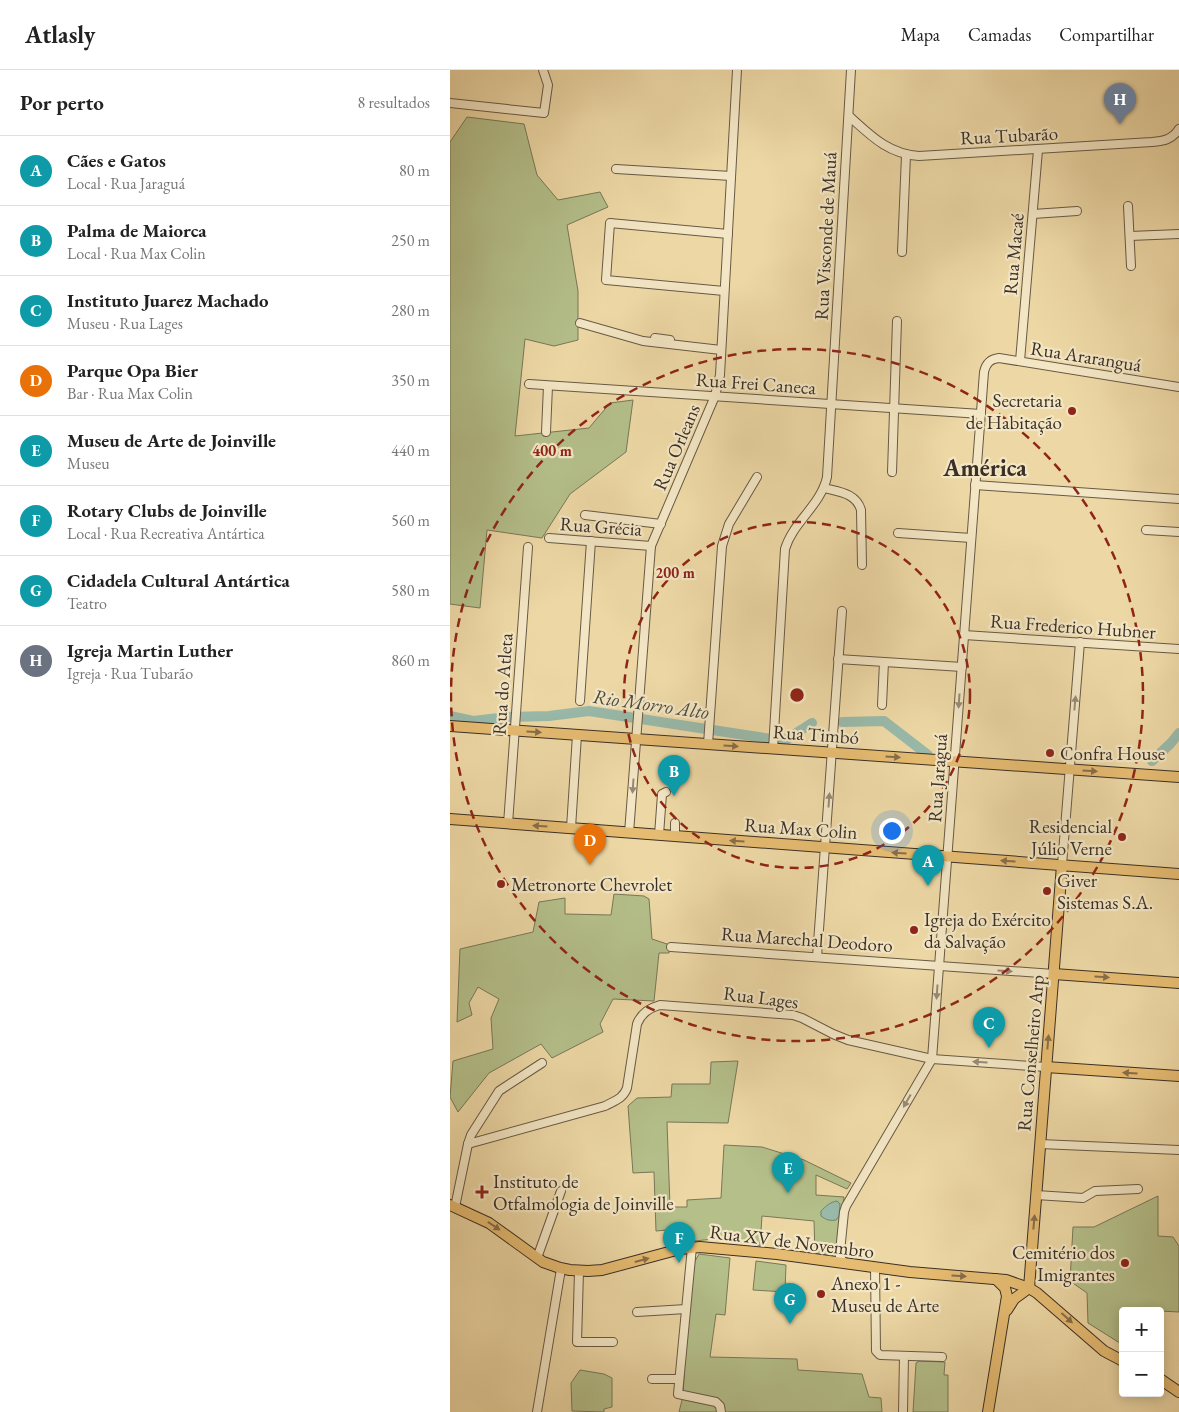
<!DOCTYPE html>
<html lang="pt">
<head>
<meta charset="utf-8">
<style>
  body { margin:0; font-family:"EB Garamond",serif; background:#f2f2f2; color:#222 }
  .controls { position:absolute; right:15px; bottom:15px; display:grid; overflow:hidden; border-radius:5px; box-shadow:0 2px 12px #0003 }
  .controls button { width:45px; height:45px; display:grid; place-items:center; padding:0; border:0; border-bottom:1px solid #e0e0e0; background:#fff; color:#222; font:25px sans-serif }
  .you { position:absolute; left:441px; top:760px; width:18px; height:18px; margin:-12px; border:4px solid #fff; border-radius:50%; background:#1a73e8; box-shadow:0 0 0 8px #1a73e833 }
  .badge { display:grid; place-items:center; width:32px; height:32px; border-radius:50%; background:#8f2418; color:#fff; font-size:16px; font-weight:700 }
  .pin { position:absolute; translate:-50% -41px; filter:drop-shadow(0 1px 2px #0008) }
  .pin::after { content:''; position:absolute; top:26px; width:18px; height:15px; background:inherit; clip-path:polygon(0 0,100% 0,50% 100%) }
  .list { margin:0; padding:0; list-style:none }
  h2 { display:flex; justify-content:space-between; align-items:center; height:65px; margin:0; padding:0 20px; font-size:21px }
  h2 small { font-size:16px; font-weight:400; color:#767676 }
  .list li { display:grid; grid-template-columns:32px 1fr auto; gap:15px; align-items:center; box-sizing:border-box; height:70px; padding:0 20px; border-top:1px solid #e0e0e0 }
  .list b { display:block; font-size:19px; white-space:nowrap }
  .list p { margin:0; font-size:16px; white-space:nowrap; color:#767676 }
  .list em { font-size:16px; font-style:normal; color:#767676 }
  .map { position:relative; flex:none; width:729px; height:1342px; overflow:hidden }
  header { display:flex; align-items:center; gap:30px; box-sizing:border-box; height:70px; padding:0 25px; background:#fff; border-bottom:1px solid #e0e0e0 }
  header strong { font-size:24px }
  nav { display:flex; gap:28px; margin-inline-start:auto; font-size:18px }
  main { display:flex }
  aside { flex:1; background:#fff }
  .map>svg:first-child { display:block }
  .green { fill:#b4bf8a; stroke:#787758 }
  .water { fill:#99b9a9; stroke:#738275 }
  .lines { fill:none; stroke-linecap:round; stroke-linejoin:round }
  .river { stroke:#99b9a9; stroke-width:10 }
  .minor-casing { stroke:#685946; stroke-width:10 }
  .major-casing { stroke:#3b2f26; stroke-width:12 }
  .minor { stroke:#f3e6c4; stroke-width:8 }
  .major { stroke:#e6bc72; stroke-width:10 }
  .oneway { fill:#978a75 }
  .oneway2 { fill:#886e48 }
  .ring { fill:none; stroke:#8f2418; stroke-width:2.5; stroke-dasharray:9 6 }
  .poi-dot { fill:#8f2418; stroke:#f3e6c4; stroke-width:2 }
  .labels { text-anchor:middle; stroke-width:4.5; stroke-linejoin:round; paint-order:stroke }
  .street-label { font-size:19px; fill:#3b2f26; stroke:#f3e6c4 }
  .poi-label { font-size:19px; fill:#3b2f26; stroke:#f3e6c4; text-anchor:start }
  .water-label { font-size:20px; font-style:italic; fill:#4e4b40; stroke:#f3e6c4 }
  .district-label { font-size:24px; font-weight:bold; fill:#3b2f26; stroke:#f3e6c4 }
  .centre { fill:#8f2418; stroke:#f3e6c4; stroke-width:2.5 }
  .ring-label { font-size:15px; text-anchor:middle; font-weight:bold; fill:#8f2418; stroke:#f3e6c4; stroke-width:4.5; stroke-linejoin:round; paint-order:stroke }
</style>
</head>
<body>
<header>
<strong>Atlasly</strong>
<nav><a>Mapa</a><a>Camadas</a><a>Compartilhar</a></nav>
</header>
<main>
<aside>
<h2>Por perto<small>8 resultados</small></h2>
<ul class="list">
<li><span class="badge" style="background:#0f9aa8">A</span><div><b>Cães e Gatos</b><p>Local · Rua Jaraguá</p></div><em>80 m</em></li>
<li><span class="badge" style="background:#0f9aa8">B</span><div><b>Palma de Maiorca</b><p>Local · Rua Max Colin</p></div><em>250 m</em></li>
<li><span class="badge" style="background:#0f9aa8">C</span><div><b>Instituto Juarez Machado</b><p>Museu · Rua Lages</p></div><em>280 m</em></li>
<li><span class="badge" style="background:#e8710a">D</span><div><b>Parque Opa Bier</b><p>Bar · Rua Max Colin</p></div><em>350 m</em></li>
<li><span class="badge" style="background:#0f9aa8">E</span><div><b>Museu de Arte de Joinville</b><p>Museu</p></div><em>440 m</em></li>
<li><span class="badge" style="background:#0f9aa8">F</span><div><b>Rotary Clubs de Joinville</b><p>Local · Rua Recreativa Antártica</p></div><em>560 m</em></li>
<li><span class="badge" style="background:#0f9aa8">G</span><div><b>Cidadela Cultural Antártica</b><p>Teatro</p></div><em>580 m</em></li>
<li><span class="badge" style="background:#6b7280">H</span><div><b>Igreja Martin Luther</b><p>Igreja · Rua Tubarão</p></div><em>860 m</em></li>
</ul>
</aside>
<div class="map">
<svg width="729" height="1342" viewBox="0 0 729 1342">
  <rect width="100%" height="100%" fill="#edd8a5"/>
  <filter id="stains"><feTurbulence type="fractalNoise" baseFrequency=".004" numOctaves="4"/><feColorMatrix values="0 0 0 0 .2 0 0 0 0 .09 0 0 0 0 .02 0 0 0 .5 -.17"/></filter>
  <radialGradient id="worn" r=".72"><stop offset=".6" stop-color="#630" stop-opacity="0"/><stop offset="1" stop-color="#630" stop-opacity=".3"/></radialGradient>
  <g class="green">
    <polygon points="17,47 74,54 87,105 108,130 150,122 158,137 117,155 128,221 128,270 104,276 75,269 65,366 139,358 160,333 183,330 176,382 120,424 92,468 37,460 30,538 0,534 0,72"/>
    <polygon points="164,824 194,826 199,829 202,869 220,875 219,883 209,883 204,931 163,929 150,954 153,962 102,988 91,974 39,1003 8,1042 0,1027 3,991 43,979 41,948 49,929 28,917 19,933 22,945 7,952 10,879 83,862 89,832 115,828 115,844 161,845"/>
    <polygon points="288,991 278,1053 217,1052 220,1137 237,1137 237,1130 271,1128 274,1075 312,1077 354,1090 401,1113 397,1119 366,1105 366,1125 394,1127 388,1183 384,1186 365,1184 364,1151 312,1146 310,1176 275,1168 244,1171 228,1159 206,1161 204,1102 183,1103 178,1036 187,1028 221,1027 222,1014 260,1014 261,992"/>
    <polygon points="708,1126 708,1166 723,1167 729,1176 729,1242 710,1241 673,1241 673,1275 638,1253 637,1223 620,1211 623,1157 644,1157"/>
    <polygon points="249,1184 280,1188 275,1245 266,1244 260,1287 347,1289 348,1300 412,1304 419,1327 431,1328 432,1342 229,1342 233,1326 235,1288 244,1193"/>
    <polygon points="306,1191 336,1195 335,1222 303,1220"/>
    <polygon points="469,1291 495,1292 494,1305 498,1305 498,1342 463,1342 466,1293"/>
    <polygon points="130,1300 154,1304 162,1308 162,1337 154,1339 154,1342 122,1341 121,1313"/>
  </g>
  <path class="water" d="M 387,1131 L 390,1134 L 389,1146 L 386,1150 C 380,1151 376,1150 371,1146 L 371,1141 C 376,1136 380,1132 387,1131 Z"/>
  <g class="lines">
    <g class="river">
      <polyline points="0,646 23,651 58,647 99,646 139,641 334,671 362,653"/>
      <polyline points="392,652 434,651 478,685"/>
      <polyline points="702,691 721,673 729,663"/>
    </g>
    <g class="minor-casing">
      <g id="minor">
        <polyline points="0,33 94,43 98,15 93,0"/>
        <path d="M 399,46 C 420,65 438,84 469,86 L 702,72 C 713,71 722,70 729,59"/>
        <polyline points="166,99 281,106"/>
        <polyline points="678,136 681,196"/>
        <polyline points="583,144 627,141"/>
        <polyline points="680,166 729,164"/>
        <polyline points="452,182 456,85"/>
        <polyline points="274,221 156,210 160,153 278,164"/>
        <polyline points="130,253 193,271 271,280"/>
        <polyline points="205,268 220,270"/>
        <polyline points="570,291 588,80"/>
        <polyline points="79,314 531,344"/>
        <polyline points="96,362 98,316"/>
        <polyline points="442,402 447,251"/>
        <polyline points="525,415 729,429"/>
        <path d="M 374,418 C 389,422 406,423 411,440 L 412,495"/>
        <polyline points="135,445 211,454"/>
        <polyline points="696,460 729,462"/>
        <polyline points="448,463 521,468"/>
        <polyline points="99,468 201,476"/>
        <polyline points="514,565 729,579"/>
        <polyline points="388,589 512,597"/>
        <polyline points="130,631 141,471"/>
        <polyline points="432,635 434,592"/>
        <polyline points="258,674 272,476 279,454 307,407"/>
        <path d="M 323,679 L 335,479 C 343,452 371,435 377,407 L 401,0"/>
        <polyline points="58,754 78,477"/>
        <polyline points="121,758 127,665"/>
        <polyline points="179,763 201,476 265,326 270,305 287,0"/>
        <polyline points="209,765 212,724 216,722"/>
        <polyline points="225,766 225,753"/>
        <polyline points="612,795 630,572"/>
        <polyline points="221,877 604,904"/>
        <polyline points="367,887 392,541"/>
        <path d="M 18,1074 L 155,1036 C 164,1031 173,1029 177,1018 L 187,954 C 191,943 199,938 210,935 L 343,945 L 352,948 L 383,964 L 398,970 L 482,989 L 596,997"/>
        <polyline points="590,1074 729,1080"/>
        <polyline points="586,1125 633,1128 645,1121 688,1119"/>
        <polyline points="5,1137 18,1074 21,1065 49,1021 55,1017 92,993"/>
        <polyline points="242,1177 228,1324 266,1332 270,1336 271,1342"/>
        <polyline points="87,1188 111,1121"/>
        <path d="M 394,1193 L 390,1187 L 390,1182 L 394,1142 L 396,1136 L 482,989 L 534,302 C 536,293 540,289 549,288 L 729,317"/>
        <polyline points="425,1198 426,1281 430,1285 492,1287"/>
        <polyline points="129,1201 127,1272 163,1272"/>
        <polyline points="187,1242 236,1239"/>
        <polyline points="202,1309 229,1309"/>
        <polyline points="87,1342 111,1199"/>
        <polyline points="453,1342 454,1286"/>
      </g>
    </g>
    <g class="major-casing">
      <g id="major">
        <polyline points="0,656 729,707"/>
        <polyline points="0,749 729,804"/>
        <polyline points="604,904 729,913"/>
        <polyline points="596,997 729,1006"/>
        <polyline points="0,1135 39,1153 93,1192 110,1198 120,1200 138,1201 152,1200 230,1179 250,1177 327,1184 460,1202 556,1210 579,1218 587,1223 654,1281 673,1291"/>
        <polyline points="579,1218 612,795"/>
        <polyline points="557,1240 564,1229 579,1218"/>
        <polyline points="710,1309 729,1322"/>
        <polyline points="538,1342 557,1226 555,1218 546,1209"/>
      </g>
    </g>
    <use href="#minor" class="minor"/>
    <use href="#major" class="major"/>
  </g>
  <defs><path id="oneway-solid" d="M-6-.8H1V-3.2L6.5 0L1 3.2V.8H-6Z" transform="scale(1.25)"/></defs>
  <g class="oneway">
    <use href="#oneway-solid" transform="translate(509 631) rotate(94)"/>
    <use href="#oneway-solid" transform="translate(625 633) rotate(-85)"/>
    <use href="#oneway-solid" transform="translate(183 716) rotate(94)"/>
    <use href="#oneway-solid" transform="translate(379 730) rotate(-86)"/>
    <use href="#oneway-solid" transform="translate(555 901) rotate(4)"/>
    <use href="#oneway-solid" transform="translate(487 922) rotate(94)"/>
    <use href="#oneway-solid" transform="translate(530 992) rotate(-176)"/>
    <use href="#oneway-solid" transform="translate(457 1031) rotate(120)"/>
  </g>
  <g class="oneway2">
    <use href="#oneway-solid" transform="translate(84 662) rotate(4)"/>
    <use href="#oneway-solid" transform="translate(281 676) rotate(4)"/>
    <use href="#oneway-solid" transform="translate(443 687) rotate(4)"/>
    <use href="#oneway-solid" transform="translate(640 701) rotate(4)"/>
    <use href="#oneway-solid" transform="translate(90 756) rotate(-176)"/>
    <use href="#oneway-solid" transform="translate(287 771) rotate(-176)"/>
    <use href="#oneway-solid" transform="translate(449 783) rotate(-176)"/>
    <use href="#oneway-solid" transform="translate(558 791) rotate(-176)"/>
    <use href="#oneway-solid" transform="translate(652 907) rotate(4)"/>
    <use href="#oneway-solid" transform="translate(598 972) rotate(-85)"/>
    <use href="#oneway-solid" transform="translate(680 1003) rotate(-176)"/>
    <use href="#oneway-solid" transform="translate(584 1152) rotate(-85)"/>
    <use href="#oneway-solid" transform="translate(44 1156) rotate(34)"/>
    <use href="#oneway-solid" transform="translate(192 1190) rotate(-15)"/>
    <use href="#oneway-solid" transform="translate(509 1206) rotate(4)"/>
    <use href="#oneway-solid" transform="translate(617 1248) rotate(42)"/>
  </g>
  <g class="ring">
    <circle cx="347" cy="625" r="173"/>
    <circle cx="347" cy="625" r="346"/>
  </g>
  <g class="poi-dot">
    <circle cx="622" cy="341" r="5"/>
    <circle cx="600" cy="683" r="5"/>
    <circle cx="672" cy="767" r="5"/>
    <circle cx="51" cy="814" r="5"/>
    <circle cx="597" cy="821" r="5"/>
    <circle cx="464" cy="860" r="5"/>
    <path d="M29.5 1114.5h5v5h5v5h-5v5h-5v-5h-5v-5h5z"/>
    <circle cx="675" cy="1193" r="5"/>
    <circle cx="371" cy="1224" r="5"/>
  </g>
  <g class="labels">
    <g class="street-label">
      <text transform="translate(559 65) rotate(-3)" y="7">Rua Tubarão</text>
      <text transform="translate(375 166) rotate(-87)" y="7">Rua Visconde de Mauá</text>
      <text transform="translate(563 184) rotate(-85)" y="7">Rua Macaé</text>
      <text transform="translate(636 286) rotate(9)" y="7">Rua Araranguá</text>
      <text transform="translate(306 313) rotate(4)" y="7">Rua Frei Caneca</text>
      <text transform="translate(226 377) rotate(-67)" y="7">Rua Orleans</text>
      <text transform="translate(151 456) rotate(4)" y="7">Rua Grécia</text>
      <text transform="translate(623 556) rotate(4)" y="7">Rua Frederico Hubner</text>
      <text transform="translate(52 614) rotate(-86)" y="7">Rua do Atleta</text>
      <text transform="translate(366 664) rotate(4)" y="7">Rua Timbó</text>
      <text transform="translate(487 708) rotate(-86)" y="7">Rua Jaraguá</text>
      <text transform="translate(351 758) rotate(4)" y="7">Rua Max Colin</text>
      <text transform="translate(357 869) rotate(4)" y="7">Rua Marechal Deodoro</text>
      <text transform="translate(311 927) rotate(7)" y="7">Rua Lages</text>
      <text transform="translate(580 983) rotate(-85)" y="7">Rua Conselheiro Arp</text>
      <text transform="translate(342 1171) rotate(7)" y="7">Rua XV de Novembro</text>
    </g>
    <g class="poi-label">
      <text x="612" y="337" text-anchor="end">Secretaria<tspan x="612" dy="22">de Habitação</tspan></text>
      <text x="610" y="690">Confra House</text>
      <text x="662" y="763" text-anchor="end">Residencial<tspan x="662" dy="22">Júlio Verne</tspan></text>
      <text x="607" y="817">Giver<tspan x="607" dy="22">Sistemas S.A.</tspan></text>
      <text x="61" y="821">Metronorte Chevrolet</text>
      <text x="474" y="856">Igreja do Exército<tspan x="474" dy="22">da Salvação</tspan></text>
      <text x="43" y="1118">Instituto de<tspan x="43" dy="22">Otfalmologia de Joinville</tspan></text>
      <text x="665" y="1189" text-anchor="end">Cemitério dos<tspan x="665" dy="22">Imigrantes</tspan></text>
      <text x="381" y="1220">Anexo 1 -<tspan x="381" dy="22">Museu de Arte</tspan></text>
    </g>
    <g class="water-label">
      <text transform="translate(201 634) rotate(8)" y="7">Rio Morro Alto</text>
    </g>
    <g class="district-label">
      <text x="535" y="406">América</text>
    </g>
  </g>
  <circle cx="347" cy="625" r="8" class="centre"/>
  <g class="ring-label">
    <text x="102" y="386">400 m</text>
    <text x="225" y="508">200 m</text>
  </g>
  <rect width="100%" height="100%" filter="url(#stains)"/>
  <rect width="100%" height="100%" fill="url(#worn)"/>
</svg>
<div class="controls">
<button>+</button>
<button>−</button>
</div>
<div class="you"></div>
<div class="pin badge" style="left:478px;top:816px;background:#0f9aa8">A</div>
<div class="pin badge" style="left:224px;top:726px;background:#0f9aa8">B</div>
<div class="pin badge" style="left:539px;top:978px;background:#0f9aa8">C</div>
<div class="pin badge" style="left:140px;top:795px;background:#e8710a">D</div>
<div class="pin badge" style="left:338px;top:1123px;background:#0f9aa8">E</div>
<div class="pin badge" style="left:229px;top:1193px;background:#0f9aa8">F</div>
<div class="pin badge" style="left:340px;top:1254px;background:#0f9aa8">G</div>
<div class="pin badge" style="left:670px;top:54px;background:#6b7280">H</div>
</div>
</main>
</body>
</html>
